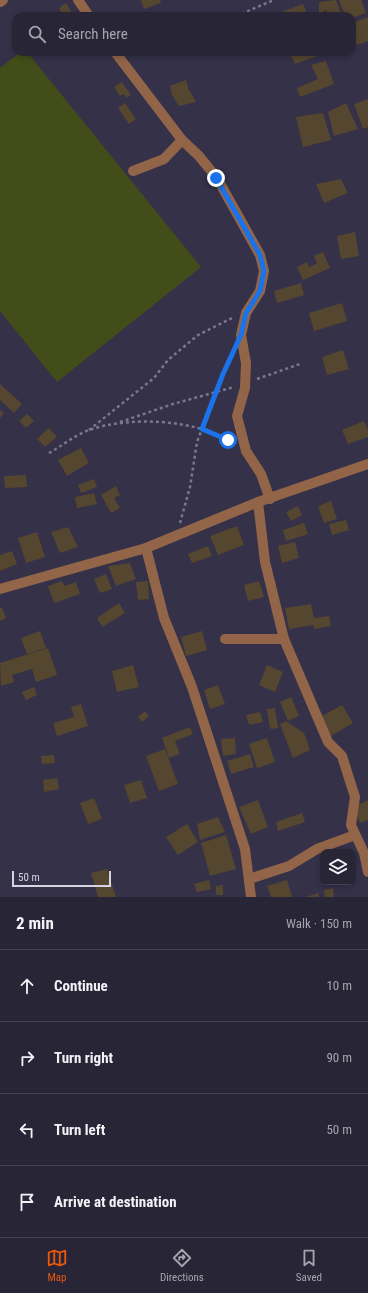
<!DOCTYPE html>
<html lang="en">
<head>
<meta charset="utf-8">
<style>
  body { margin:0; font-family:"Roboto Condensed",sans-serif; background:#302d3f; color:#f1f3f6 }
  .controls { position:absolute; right:12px; bottom:12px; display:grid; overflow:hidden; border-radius:8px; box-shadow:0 2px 6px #0003 }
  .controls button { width:36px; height:36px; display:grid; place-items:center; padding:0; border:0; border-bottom:1px solid #444252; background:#282537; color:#f1f3f6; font:20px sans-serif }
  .scale { position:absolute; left:12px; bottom:10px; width:99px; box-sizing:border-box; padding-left:4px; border:2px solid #d5d4e3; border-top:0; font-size:11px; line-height:14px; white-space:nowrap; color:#d5d4e3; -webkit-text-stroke:3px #353149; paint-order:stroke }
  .stop { position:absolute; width:12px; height:12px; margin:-9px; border:3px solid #1a73e8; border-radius:50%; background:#fff }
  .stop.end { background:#1a73e8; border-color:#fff; box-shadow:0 1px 4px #0008 }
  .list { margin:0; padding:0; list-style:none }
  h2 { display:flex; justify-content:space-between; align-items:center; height:52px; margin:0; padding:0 16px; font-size:17px }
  h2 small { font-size:13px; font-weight:400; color:#a5a5ad }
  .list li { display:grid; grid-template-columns:26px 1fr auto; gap:12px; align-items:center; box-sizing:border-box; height:72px; padding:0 16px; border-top:1px solid #444252 }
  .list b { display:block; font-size:15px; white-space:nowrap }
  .list em { font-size:13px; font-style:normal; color:#a5a5ad }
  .icon { flex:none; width:22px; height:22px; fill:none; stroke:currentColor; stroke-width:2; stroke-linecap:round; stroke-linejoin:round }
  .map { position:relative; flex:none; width:368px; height:897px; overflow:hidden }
  .search { position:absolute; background:#282537; box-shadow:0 2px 6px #0003; left:12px; right:12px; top:12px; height:44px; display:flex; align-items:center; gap:10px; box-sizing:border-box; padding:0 14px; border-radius:12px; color:#a5a5ad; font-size:15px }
  .sheet { height:340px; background:#282537 }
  nav { display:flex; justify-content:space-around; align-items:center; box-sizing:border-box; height:56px; border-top:1px solid #444252; background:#282537; font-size:11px; color:#a5a5ad }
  nav a { display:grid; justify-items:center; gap:2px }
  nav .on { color:#ea580c }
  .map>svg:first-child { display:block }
  .green { fill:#424d19 }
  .building { fill:#55462f }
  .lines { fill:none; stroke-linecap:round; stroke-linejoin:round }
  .path { stroke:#7a788c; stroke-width:2.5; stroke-dasharray:3 3; stroke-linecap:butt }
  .minor { stroke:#926549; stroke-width:10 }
  .route { stroke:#1a73e8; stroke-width:5 }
</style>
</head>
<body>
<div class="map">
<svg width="368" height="897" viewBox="0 0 368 897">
  <rect width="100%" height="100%" fill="#353149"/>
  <polygon class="green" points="21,52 27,52 201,267 57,382 0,311 0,68"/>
  <g class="building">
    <polygon points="141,0 160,0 161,3 144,9"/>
    <polygon points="336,0 342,16 330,16 326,10 319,14 319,2"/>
    <polygon points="339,0 361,0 366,13 352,18 352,16 345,16"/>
    <polygon points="66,3 72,13 63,16 59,8"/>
    <polygon points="303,4 308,16 271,16"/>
    <polygon points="368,17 368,41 354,46 352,41 352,23"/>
    <polygon points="289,52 326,52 326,53 295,64"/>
    <polygon points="326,61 334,84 300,97 297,88 318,79 311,65"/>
    <polygon points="186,80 188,88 196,102 179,106 172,95 170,86"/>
    <polygon points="122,82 131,95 126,98 124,94 120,96 114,87"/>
    <polygon points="368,99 368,127 363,129 354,104"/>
    <polygon points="125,103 136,119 129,124 118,108"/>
    <polygon points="346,103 358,129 334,136 328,112"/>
    <polygon points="323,113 331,140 303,147 296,117"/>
    <polygon points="341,179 348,193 324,203 316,184"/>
    <polygon points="355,232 359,256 341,259 337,236"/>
    <polygon points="323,252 330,268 303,280 297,267 307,262 309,267 317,263 314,256"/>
    <polygon points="301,283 304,295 277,303 274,291"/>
    <polygon points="342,303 347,321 314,331 309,313"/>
    <polygon points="343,350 349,369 327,375 322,357"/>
    <polygon points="0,384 22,404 14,413 0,400"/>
    <polygon points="0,410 4,413 0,418"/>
    <polygon points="27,414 34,421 26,428 19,421"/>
    <polygon points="364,421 368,430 368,437 348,444 342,430"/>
    <polygon points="49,428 57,437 45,447 37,439"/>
    <polygon points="81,448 89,463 67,476 58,460"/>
    <polygon points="26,475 27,487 5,488 4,476"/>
    <polygon points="94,479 97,487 81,493 78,485"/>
    <polygon points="116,486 120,495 114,498 120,508 111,513 101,495"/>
    <polygon points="94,493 97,504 77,508 75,497"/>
    <polygon points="331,501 337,519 324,523 318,506"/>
    <polygon points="298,506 302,515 291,521 286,512"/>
    <polygon points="346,520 349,530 332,535 329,524"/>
    <polygon points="304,523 308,534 286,541 283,530"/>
    <polygon points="237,526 244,545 218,555 210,536"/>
    <polygon points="68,527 78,547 60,553 51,532"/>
    <polygon points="37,532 45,557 26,563 18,538"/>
    <polygon points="295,542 299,558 282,563 278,546"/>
    <polygon points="208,546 212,556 192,563 188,554"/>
    <polygon points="12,551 17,564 0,571 0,555"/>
    <polygon points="130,563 136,579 116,586 108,566"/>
    <polygon points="106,574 112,589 100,593 94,579"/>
    <polygon points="62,581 64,586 76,582 80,594 54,603 48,586"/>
    <polygon points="148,581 149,599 138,600 136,582"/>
    <polygon points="259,581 264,597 248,601 244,585"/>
    <polygon points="119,603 125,613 102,627 97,618"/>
    <polygon points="311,604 314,618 329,616 331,626 314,629 314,625 289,629 285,608"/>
    <polygon points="0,608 2,608 6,618 0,621"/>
    <polygon points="40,631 46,648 27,654 21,638"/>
    <polygon points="202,631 207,650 186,656 181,637"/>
    <polygon points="48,648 57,675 36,682 32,669 12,675 14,682 1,686 0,663"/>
    <polygon points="133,665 139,687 117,692 112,671"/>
    <polygon points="267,665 283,672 275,692 259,685"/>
    <polygon points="218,685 225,704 210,709 204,690"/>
    <polygon points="34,687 37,695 26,700 22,692"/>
    <polygon points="291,697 299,716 288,721 280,702"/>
    <polygon points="81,704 88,726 57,736 53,723 74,717 71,707"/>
    <polygon points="342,705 353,723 331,736 320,717"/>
    <polygon points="275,708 278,728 270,729 267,709"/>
    <polygon points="145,711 149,716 142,722 138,717"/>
    <polygon points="260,712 263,722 249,725 246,715"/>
    <polygon points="286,721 304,733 310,750 293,758 280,724"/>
    <polygon points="190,727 193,734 175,741 180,754 169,758 162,738"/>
    <polygon points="235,738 236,754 223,756 221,739"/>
    <polygon points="267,738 275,762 257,768 249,744"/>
    <polygon points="165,749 178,784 159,791 146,756"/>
    <polygon points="250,754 254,767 231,774 227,761"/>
    <polygon points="54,755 55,763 42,764 41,756"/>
    <polygon points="57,778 59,789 44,792 43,780"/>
    <polygon points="141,780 147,798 130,803 124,785"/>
    <polygon points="94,798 102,819 88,824 80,803"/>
    <polygon points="258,800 268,827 251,834 239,807"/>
    <polygon points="368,800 368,820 360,823 354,807"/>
    <polygon points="302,813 305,822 278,831 276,822"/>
    <polygon points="218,817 225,832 200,840 197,824"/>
    <polygon points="187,824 198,842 178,855 166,837"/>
    <polygon points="226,835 236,869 210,876 201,843"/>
    <polygon points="107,869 116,897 98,897 91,873"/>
    <polygon points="209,880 211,889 197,892 194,884"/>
    <polygon points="287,880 292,897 271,897 267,886"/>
    <polygon points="223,885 223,895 216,895 216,886"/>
    <polygon points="333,888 334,897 325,897 324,890"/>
    <polygon points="318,893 319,897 306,897"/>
  </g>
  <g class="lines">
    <g class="path">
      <polyline points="236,16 274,0"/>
      <polyline points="257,379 300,364"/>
      <polyline points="120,422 173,404 234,387"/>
      <polyline points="89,430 154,378 168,360 198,335 234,317"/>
      <path d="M 49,453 C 62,446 75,435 89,430 C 130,416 195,419 232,442"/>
      <polyline points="180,523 190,487 197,442 223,374 233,355"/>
    </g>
    <g class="minor">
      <polyline points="78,0 89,16"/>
      <polyline points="0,2 3,0"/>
      <polyline points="115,52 182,140 164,159 133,171"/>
      <polyline points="182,140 199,156 217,178 260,255 264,271 260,291 246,313 241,335 246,363 245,388 237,416 246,451 261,474 270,499"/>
      <polyline points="258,502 265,562 284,639 328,742 342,756 355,797 351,825 364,853 368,872"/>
      <polyline points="146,548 164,618 192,687 245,849 251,897"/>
      <polyline points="0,589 146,548 258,502 368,464"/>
      <polyline points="225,639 284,639"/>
      <polyline points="249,879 289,866 317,849 355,835"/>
    </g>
  </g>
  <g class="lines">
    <polyline class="route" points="216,178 260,255 264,271 260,291 246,313 241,335 223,374 202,429 228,440"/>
  </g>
</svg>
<div class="controls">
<button><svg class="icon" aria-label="layers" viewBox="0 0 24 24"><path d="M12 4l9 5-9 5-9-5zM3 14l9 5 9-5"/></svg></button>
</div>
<div class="scale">50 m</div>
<div class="stop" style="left:228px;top:440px"></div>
<div class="stop end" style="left:216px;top:178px"></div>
<div class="search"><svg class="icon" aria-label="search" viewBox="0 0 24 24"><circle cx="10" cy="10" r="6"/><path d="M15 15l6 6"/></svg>Search here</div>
</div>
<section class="sheet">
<h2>2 min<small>Walk · 150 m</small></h2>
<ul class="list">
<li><svg class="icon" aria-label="ahead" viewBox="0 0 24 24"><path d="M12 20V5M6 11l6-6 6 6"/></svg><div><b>Continue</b></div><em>10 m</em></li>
<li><svg class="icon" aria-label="right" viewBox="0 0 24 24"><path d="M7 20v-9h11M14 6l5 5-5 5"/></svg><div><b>Turn right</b></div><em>90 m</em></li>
<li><svg class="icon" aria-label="left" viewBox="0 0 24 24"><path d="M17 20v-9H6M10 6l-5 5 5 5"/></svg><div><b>Turn left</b></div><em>50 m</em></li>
<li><svg class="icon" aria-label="arrive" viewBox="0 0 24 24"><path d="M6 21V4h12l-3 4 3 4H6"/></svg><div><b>Arrive at destination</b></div></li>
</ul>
</section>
<nav>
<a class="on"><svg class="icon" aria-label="map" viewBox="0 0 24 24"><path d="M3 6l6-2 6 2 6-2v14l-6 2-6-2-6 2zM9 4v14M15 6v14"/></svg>Map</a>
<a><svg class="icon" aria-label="directions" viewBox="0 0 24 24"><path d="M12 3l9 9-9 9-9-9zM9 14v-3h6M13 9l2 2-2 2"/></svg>Directions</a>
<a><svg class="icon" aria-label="saved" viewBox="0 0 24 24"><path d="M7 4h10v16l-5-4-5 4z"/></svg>Saved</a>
</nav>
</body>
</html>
